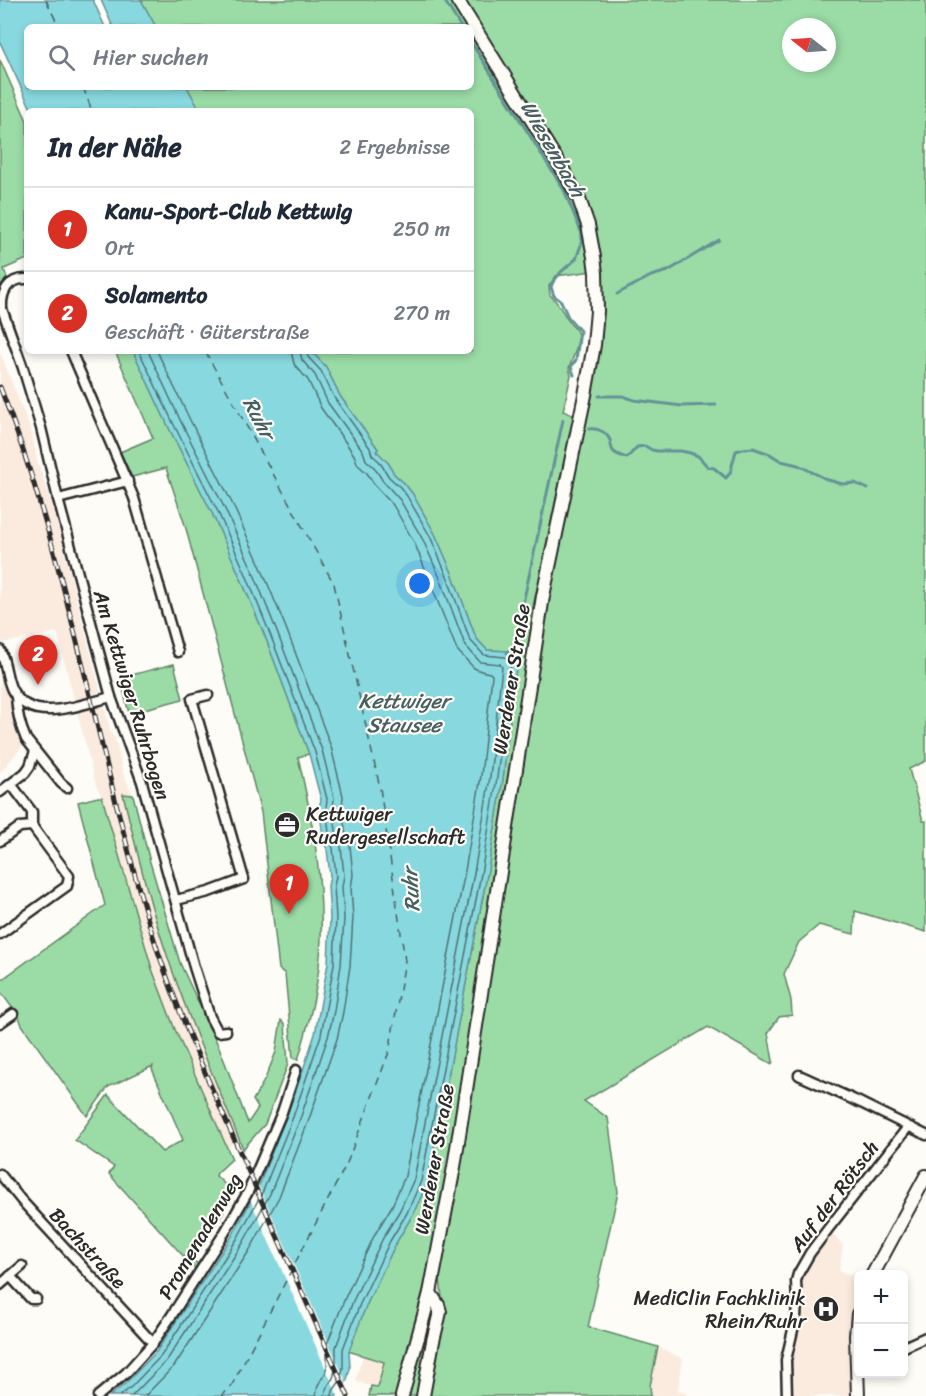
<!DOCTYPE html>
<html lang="de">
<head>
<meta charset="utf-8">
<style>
  body { margin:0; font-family:Sriracha,sans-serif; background:#f2f2f3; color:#1f2937 }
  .controls { position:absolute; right:18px; bottom:18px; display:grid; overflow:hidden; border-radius:9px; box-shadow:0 3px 9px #0003 }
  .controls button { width:54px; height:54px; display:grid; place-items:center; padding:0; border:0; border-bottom:2px solid #e0e1e3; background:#fff; color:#1f2937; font:30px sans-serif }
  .compass { position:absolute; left:782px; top:18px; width:54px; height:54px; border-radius:50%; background:#fff; box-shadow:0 3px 9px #0003; rotate:287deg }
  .you { position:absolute; left:420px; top:584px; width:21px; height:21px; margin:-15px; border:4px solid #fff; border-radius:50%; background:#1a73e8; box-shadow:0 0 0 9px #1a73e833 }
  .badge { display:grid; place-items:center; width:39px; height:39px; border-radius:50%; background:#d93025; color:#fff; font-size:20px; font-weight:700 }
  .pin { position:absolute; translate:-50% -50px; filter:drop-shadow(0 2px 3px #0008) }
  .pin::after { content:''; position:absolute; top:32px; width:21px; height:18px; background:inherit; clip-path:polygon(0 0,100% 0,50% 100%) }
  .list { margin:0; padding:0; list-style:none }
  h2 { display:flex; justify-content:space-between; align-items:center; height:78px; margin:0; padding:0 24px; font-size:26px }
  h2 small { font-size:20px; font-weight:400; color:#747a83 }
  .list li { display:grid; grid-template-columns:39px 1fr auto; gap:18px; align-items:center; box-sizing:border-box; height:84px; padding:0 24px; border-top:2px solid #e0e1e3 }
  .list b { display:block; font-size:22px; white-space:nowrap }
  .list p { margin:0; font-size:20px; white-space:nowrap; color:#747a83 }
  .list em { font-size:20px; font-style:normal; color:#747a83 }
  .icon { flex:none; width:33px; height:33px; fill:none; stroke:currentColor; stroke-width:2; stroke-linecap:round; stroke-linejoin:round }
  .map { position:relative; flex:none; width:926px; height:1396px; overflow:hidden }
  .search { position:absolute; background:#fff; box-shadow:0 3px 9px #0003; left:24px; top:24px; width:450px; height:66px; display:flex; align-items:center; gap:15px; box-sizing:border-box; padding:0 21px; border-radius:9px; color:#747a83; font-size:22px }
  .panel { position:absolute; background:#fff; box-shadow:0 3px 9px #0003; left:24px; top:108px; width:450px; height:246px; border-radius:9px }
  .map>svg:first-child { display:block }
  .built { fill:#faebde }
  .green { fill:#9bdca6; stroke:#638468; stroke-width:1.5; fill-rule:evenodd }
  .water { fill:#88d9df; stroke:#639397; stroke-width:1.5 }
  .pier { fill:#fdfcf7 }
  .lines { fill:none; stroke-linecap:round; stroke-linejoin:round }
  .shore { stroke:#507173; stroke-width:1.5 }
  .stream { stroke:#639397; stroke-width:3 }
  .ferry { stroke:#475f61; stroke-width:1.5; stroke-dasharray:8 6; stroke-linecap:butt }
  .street-casing { stroke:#2b2b2b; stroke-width:13 }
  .secondary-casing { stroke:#2b2b2b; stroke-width:16 }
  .street { stroke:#fdfcf7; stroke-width:8 }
  .secondary { stroke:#fdfcf7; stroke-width:12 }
  .rail-casing { stroke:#2b2b2b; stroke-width:5 }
  .rail { stroke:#fdfcf7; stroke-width:3; stroke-dasharray:9; stroke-linecap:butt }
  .labels { text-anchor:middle; stroke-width:4.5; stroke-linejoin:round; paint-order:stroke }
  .street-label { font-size:20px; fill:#2b2b2b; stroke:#fdfcf7 }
  .poi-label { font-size:20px; fill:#2b2b2b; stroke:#fdfcf7; text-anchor:start }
  .water-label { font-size:21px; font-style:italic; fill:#475f61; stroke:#fdfcf7 }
</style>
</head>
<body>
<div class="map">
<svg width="926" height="1396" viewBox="0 0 926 1396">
  <rect width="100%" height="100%" fill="#fdfcf7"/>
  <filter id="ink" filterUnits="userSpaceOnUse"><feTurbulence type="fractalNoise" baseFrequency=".0167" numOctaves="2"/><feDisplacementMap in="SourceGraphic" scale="12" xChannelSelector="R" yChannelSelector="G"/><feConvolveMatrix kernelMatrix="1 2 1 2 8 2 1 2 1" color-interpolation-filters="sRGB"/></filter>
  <g filter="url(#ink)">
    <g class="built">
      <polygon points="0,352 32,434 37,460 52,503 111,733 115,738 123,773 133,795 150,862 180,963 219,1047 248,1123 228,1149 174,1027 152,969 102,797 96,786 57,632 3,643 0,638"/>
      <polygon points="0,652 15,698 24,744 0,773"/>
      <polygon points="829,1231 843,1245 839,1271 858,1277 858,1295 853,1315 854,1396 789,1396 787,1367 798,1278"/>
      <polygon points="658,1347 683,1359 678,1390 690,1396 651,1396 650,1386"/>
      <polygon points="363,1355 385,1362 378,1388 357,1382 356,1379"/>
    </g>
    <g class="green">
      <path d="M 141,0 L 926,0 L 926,761 L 909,769 L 923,821 L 926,821 L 926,932 L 855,911 L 854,934 L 819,925 L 799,942 L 784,974 L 791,1000 L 792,1015 L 779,1017 L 768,1033 L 773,1061 L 772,1064 L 708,1027 L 584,1101 L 608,1118 L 618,1192 L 588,1327 L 658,1347 L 650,1386 L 651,1396 L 426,1396 L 443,1310 L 439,1266 L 542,621 L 600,304 L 593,271 L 556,276 L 549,286 L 550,295 C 559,303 563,313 570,323 C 573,327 577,329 578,335 C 579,345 573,358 569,368 L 571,375 L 563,411 L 574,415 L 531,616 L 534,621 L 451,1164 L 432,1257 L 395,1396 L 369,1396 L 371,1386 L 378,1387 L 384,1362 L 348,1351 L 366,1306 L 396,1243 L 412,1216 L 427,1184 L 487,875 L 503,779 L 517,659 L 507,651 L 487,650 L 476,638 L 452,573 L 435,534 L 412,493 L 404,483 L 394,474 L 389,464 L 378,453 L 377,453 L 376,451 L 378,449 L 340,396 L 326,367 L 311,351 L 471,351 L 471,111 L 200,111 L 187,87 L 471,87 L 471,27 L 156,27 ZM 791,27 L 827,27 L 827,63 L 791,63 Z"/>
      <polygon points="0,60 27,121 27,259 4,269 7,278 0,286"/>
      <path d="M 115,351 L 133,351 L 170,430 L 212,513 L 239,574 L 265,636 L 309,754 L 298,757 C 312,817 323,877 321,938 C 320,980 310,1020 298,1060 L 293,1058 L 285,974 L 279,969 L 261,812 L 185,525 L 166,468 L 132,477 L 120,452 L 153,438 Z"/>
      <polygon points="174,664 183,699 129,713 120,678"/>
      <path d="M 123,794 L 133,795 L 150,862 L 180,963 L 219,1047 L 248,1123 L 258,1108 L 253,1100 L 265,1079 L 276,1052 L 281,1020 L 285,1024 L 288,1064 L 265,1124 L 243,1149 C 215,1080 185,1011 162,940 C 146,892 135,843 123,794 Z"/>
      <polygon points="98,797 102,797 152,969 174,1027 232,1159 217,1173 216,1176 232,1191 223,1213 193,1260 198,1264 195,1269 109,1174 114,1167 75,1140 108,1095 162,1152 183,1140 152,1069 153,1066 108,1087 87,1116 22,1025 19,1017 0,991 0,981 105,905 78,802"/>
      <polygon points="430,1318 419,1396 408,1396"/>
    </g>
    <g class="water">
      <polygon points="0,0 93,0 105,27 27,27 27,87 187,87 200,111 32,111 0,42"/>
      <polygon points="101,0 141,0 156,27 113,27"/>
      <polygon points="133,351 311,351 326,367 340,396 378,449 376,451 377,453 378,452 389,464 394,474 404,483 412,493 435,534 452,573 476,638 487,650 509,651 517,659 503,779 487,875 427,1184 412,1216 396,1243 366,1306 349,1351 350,1368 346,1384 337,1396 110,1396 126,1383 156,1352 232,1236 258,1188 297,1088 315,1034 328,963 330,918 328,886 330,876 327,849 324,843 319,807 321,800 309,754 265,636 239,574 212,513 170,430"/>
    </g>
    <polygon class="pier" points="257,1182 348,1386 341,1396 338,1396 249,1197"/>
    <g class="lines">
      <g class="shore">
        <polyline points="291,351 294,364 308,380 321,408 346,443 354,455 358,465 367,473 376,487 393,505 415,544 457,650 474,668 481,671 490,673 492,675 481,776 465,871 405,1176 392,1206 375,1234 345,1298 327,1344 327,1366 325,1374 318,1385 316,1396"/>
        <polyline points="300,351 302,360 315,375 328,403 363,451 366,460 374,467 383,481 400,500 423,540 440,578 465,645 480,662 500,664 502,667 490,777 474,873 414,1179 400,1210 383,1238 353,1301 336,1347 336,1367 333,1378 326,1389 325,1396"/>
        <polyline points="307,351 308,357 321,371 335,399 370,448 372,455 379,461 389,477 400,487 407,496 430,536 447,576 470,640 484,655 505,657 511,663 497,778 481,874 421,1181 407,1213 390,1241 360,1304 343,1349 343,1368 340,1381 333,1391 332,1396"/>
        <polyline points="120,1396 131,1387 161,1356 237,1239 263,1191 293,1117 321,1035 334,964 336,918 334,886 336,876 333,848 330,841 326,808 327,799 315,752 270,634 245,572 217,510 175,427 139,351"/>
        <polyline points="132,1396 167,1360 243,1243 270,1194 300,1119 328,1037 334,1011 341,965 344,918 342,887 344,875 341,847 337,838 333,808 334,798 322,750 277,632 252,569 224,507 182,424 148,351"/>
        <polyline points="145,1396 175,1365 251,1248 279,1197 308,1122 337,1039 343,1012 350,966 353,917 351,888 353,875 350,846 346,836 342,808 343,796 331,747 286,628 260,565 232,503 190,420 157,351"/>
      </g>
      <g class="stream">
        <polyline points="444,0 461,27"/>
        <polyline points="471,42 564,190 582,234 581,245 576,259 561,272 553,282 551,287 554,296 561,301 568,317 580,331 576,360 571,367 574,375"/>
        <polyline points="617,294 651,276 668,271 719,240"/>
        <polyline points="599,396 623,396 634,400 682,406 716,405"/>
        <path d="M 589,429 C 598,428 606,432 610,440 C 611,444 611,448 613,451 C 616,455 622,456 627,458 L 637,447 L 645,446 L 652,450 L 657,451 L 681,451 L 690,453 L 698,456 L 708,467 L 714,468 L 726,478 L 730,473 L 736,451 L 743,449 L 753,448 L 770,454 L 781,461 L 798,465 L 828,480 L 843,484 L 855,483 L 868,489"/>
        <polyline points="507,653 512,648 515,640 563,420"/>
      </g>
      <g class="ferry">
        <polyline points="46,0 59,27"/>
        <polyline points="83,87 92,111"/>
        <polyline points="205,351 334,584 380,788 405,961 389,1052 347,1163 232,1385 222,1396"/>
      </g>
      <g class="street-casing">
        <g id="street">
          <path d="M 27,279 C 8,278 1,292 2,309 L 23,368 L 41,428 L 58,499 L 111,697 L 142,782 L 194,967 L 210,1017 L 218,1032 L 226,1031"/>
          <polyline points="71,351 134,498 178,652"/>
          <polyline points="58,499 128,481"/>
          <path d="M 0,650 C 6,662 6,678 12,690 C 31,726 82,704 111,697"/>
          <path d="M 16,697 C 17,712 20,726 26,739 L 61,783 L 67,788"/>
          <polyline points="0,792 25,773 30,766 35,751"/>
          <polyline points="0,841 20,827 32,826"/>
          <polyline points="176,900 209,892 244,879 192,699 208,695"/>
          <polyline points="0,934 67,886 69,876 32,826 32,812 11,784"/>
          <polyline points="0,1023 13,1014"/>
          <polyline points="799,1075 861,1103 926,1135"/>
          <polyline points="0,1174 21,1200 153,1343"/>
          <polyline points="10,1276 31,1299 36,1299"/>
          <polyline points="0,1285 22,1266"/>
          <polyline points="904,1347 926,1337"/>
          <polyline points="98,1396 126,1373 153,1343 172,1315 225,1232 248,1192 282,1112 296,1070"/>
          <polyline points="787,1396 786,1360 796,1317 797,1304 796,1281 798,1274 810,1253 828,1229 908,1127"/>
        </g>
      </g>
      <g class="secondary-casing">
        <g id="secondary">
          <polyline points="873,1274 926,1176"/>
          <polyline points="402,1396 430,1293 454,1167 543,596 585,395 594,345 597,311 596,273 594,257 588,225 579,199 566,175 457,0"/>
          <polyline points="423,1396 433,1341 440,1312 438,1305 430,1293"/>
          <polyline points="858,1396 856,1336 858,1314"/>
        </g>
      </g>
      <use href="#street" class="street"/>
      <use href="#secondary" class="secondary"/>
      <g class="rail-casing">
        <path id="rail" d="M 0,387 C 69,562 96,751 151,930 C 175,1006 207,1078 239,1150 C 275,1232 312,1314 348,1396"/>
      </g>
      <use href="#rail" class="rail"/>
    </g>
  </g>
  <defs>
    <g id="office-disc" transform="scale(1.35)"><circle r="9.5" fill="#2b2b2b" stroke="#fdfcf7"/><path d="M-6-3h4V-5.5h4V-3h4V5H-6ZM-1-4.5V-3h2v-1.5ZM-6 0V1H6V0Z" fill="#fff"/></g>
    <g id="hospital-disc" transform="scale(1.35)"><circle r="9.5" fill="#2b2b2b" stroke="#fdfcf7"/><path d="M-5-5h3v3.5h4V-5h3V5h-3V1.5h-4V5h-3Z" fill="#fff"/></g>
  </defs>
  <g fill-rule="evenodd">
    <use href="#office-disc" x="287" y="825"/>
    <use href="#hospital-disc" x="826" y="1309"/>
  </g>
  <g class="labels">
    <g class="street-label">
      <text transform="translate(511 679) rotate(-81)" y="7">Werdener Straße</text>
      <text transform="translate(132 695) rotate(73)" y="7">Am Kettwiger Ruhrbogen</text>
      <text transform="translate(434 1159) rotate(-80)" y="7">Werdener Straße</text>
      <text transform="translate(834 1196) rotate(-53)" y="7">Auf der Rötsch</text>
      <text transform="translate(200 1236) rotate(-59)" y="7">Promenadenweg</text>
      <text transform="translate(88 1248) rotate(47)" y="7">Bachstraße</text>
    </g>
    <g class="poi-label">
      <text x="306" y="821">Kettwiger<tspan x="306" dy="23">Rudergesellschaft</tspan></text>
      <text x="806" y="1305" text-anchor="end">MediClin Fachklinik<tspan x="806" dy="23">Rhein/Ruhr</tspan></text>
    </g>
    <g class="water-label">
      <text transform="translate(553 149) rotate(60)" y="7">Wiesenbach</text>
      <text transform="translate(259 418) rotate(62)" y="7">Ruhr</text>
      <text x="404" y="708">Kettwiger<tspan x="404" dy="24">Stausee</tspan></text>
      <text transform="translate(411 890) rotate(-94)" y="7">Ruhr</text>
    </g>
  </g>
</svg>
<div class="controls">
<button>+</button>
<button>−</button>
</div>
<svg class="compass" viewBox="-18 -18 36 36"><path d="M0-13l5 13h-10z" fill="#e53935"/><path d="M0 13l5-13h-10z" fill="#747a83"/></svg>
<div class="you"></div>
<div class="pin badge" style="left:289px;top:914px">1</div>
<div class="pin badge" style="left:38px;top:685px">2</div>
<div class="search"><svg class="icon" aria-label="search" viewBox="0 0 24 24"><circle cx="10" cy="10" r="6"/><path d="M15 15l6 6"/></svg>Hier suchen</div>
<section class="panel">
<h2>In der Nähe<small>2 Ergebnisse</small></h2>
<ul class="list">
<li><span class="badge">1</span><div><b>Kanu-Sport-Club Kettwig</b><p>Ort</p></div><em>250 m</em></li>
<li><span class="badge">2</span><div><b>Solamento</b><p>Geschäft · Güterstraße</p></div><em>270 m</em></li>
</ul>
</section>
</div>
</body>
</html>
